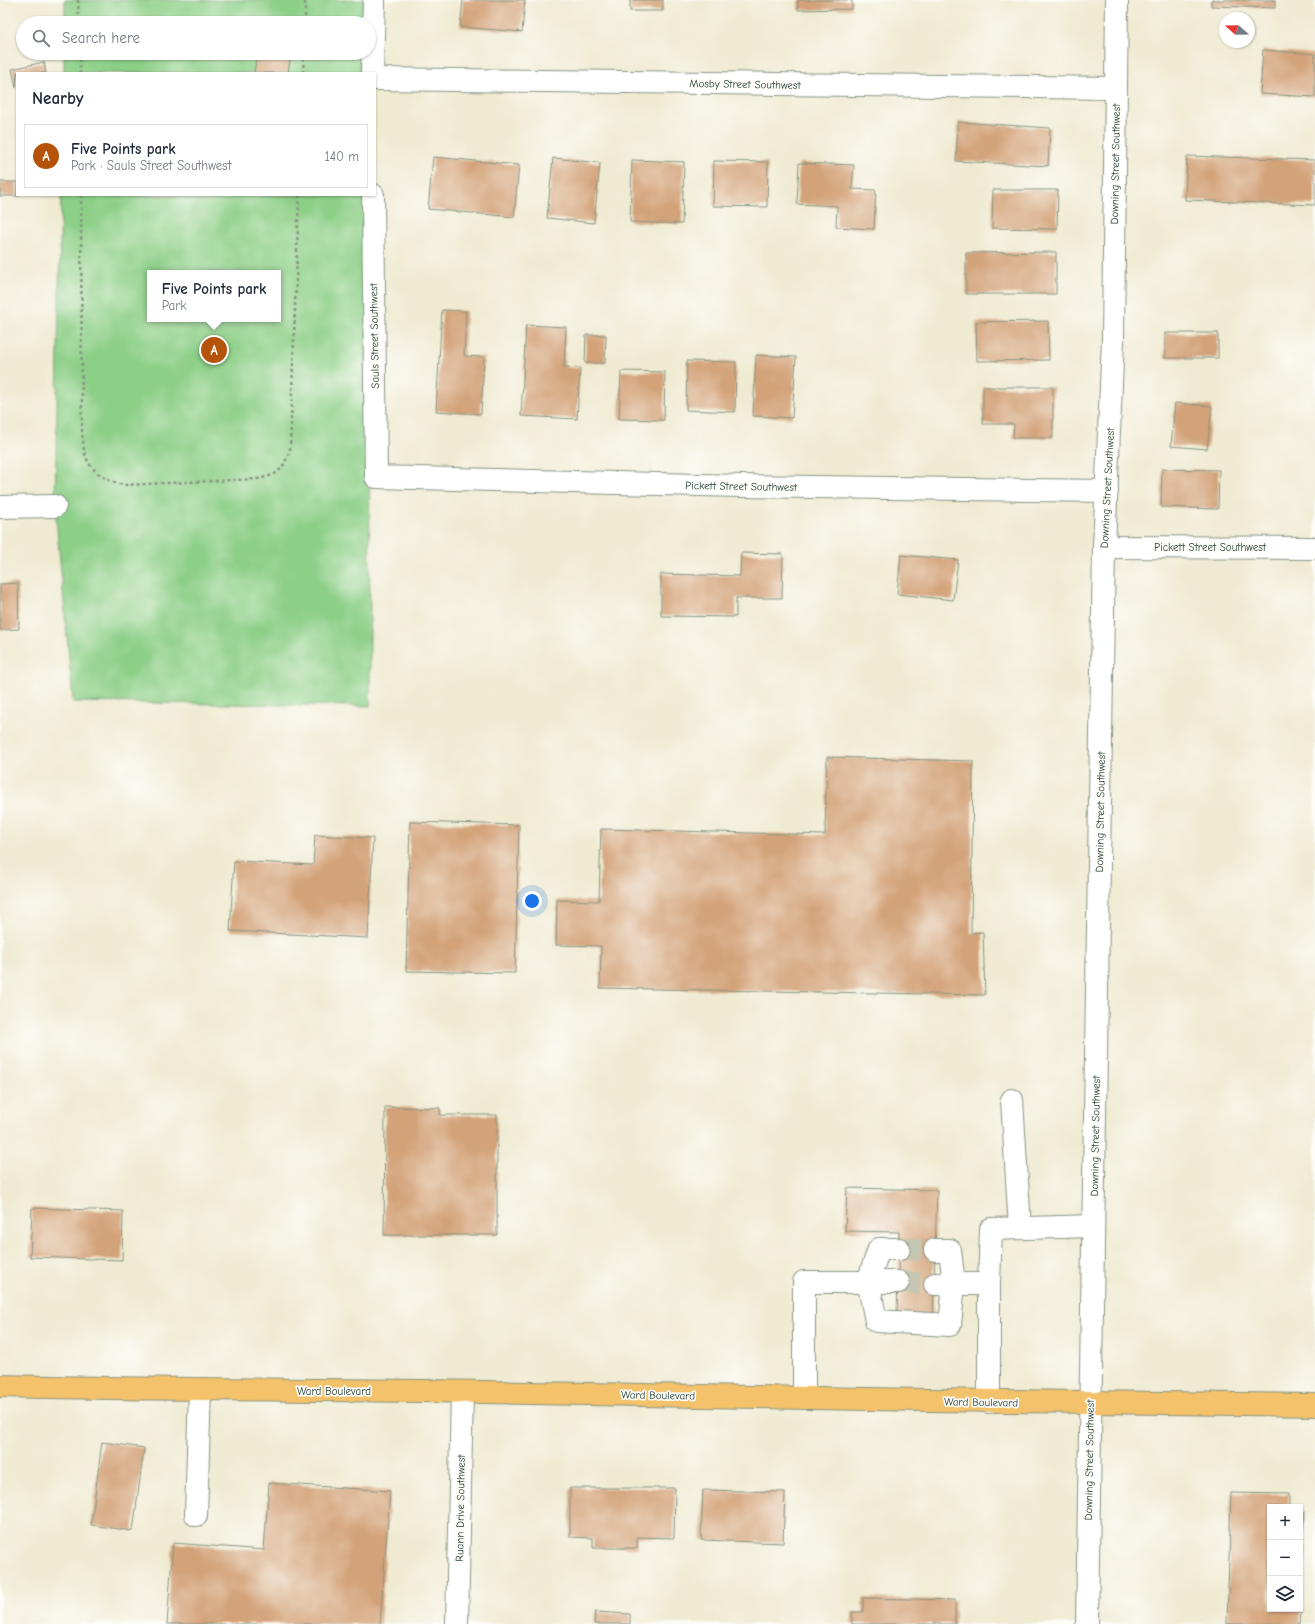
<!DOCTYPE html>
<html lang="en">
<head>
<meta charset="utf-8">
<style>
  body { margin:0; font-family:"Comic Neue",sans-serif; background:#f6f6f7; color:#1f2937 }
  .controls { position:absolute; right:12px; bottom:12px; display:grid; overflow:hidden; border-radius:0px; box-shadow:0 1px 3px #0004 }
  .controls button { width:36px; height:36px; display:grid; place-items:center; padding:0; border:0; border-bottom:1px solid #e0e1e3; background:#fff; color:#1f2937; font:20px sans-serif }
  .compass { position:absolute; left:1219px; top:12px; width:36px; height:36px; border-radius:50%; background:#fff; box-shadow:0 1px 3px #0004; rotate:290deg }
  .you { position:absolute; left:532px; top:901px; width:14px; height:14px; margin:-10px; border:3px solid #fff; border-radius:50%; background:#1a73e8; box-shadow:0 0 0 6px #1a73e833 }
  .badge { display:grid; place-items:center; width:26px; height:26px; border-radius:50%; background:#b45309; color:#fff; font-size:13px; font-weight:700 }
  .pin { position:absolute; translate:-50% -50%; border:2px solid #fff; box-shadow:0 1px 4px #0006 }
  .popup { position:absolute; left:147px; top:270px; width:134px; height:52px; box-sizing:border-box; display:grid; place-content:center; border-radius:0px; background:#fff; filter:drop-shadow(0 1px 3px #0005); font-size:13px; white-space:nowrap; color:#747a83 }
  .popup b { font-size:15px; color:#1f2937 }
  .popup::after { content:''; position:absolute; left:50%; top:100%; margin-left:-8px; border:8px solid transparent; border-top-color:#fff }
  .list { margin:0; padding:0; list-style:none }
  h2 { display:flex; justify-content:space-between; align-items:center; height:52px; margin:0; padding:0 16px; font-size:17px }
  h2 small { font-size:13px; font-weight:400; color:#747a83 }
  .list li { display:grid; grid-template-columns:26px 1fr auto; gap:12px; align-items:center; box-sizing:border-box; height:64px; margin:0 8px 8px; padding:0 8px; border:1px solid #e0e1e3; border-radius:0px }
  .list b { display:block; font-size:15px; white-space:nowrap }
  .list p { margin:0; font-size:13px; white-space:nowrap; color:#747a83 }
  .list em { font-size:13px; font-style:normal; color:#747a83 }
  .icon { flex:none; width:22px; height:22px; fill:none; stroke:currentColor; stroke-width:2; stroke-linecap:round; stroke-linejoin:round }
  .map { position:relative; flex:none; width:1315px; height:1624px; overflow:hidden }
  .search { position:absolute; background:#fff; box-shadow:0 1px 3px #0004; left:16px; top:16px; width:360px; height:44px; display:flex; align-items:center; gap:10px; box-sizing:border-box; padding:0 14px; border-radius:22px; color:#747a83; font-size:15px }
  .panel { position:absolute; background:#fff; box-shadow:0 1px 3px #0004; left:16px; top:72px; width:360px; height:124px; border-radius:0px }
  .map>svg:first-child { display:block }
  .green { fill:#8ccf87; stroke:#56865e; fill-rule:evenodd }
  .building { fill:#d3a278 }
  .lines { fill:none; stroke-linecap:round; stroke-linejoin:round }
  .minor-tunnel { stroke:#c5c7b2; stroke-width:22; stroke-dasharray:22 11; stroke-linecap:butt }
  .minor-casing { stroke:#879482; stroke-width:24 }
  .major-casing { stroke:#879482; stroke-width:24 }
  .path { stroke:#879482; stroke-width:2.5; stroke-dasharray:3 3; stroke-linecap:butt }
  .minor { stroke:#fff; stroke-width:22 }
  .major { stroke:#f3c26a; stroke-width:22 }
  .labels { text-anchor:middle; stroke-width:3.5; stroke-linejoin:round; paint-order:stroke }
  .street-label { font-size:11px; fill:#1f3d34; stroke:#fdfcf7 }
</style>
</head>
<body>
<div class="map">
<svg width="1315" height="1624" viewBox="0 0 1315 1624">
  <rect width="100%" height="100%" fill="#fdfcf7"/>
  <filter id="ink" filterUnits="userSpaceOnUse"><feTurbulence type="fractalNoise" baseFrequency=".025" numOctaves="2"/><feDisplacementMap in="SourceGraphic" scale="8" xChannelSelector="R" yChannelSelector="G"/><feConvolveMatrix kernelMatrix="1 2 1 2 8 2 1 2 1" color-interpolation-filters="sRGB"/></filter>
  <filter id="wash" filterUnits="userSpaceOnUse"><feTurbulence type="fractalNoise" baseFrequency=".012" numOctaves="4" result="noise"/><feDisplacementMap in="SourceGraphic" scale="16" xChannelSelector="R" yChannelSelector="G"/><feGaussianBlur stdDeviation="0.9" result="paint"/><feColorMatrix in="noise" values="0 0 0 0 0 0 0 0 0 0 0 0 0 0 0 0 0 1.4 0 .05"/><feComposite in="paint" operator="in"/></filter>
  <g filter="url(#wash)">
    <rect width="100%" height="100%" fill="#efead1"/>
    <g class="green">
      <rect x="65" y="0" width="304" height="23"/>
      <rect x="64" y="53" width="305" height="20"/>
      <path d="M 61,195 L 369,195 L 370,706 L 73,702 L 55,506 ZM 150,273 L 278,273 L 278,319 L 150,319 Z"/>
    </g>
    <g id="blocks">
      <g class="building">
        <polygon points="463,0 525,0 522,32 460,27"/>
        <rect x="630" y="0" width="33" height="11"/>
        <polygon points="798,0 852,0 852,9 798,10"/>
        <polygon points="1211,0 1275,0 1275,8 1211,6"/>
        <polygon points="1263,50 1315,54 1315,97 1260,94"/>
        <polygon points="257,53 291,53 288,73 254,73"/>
        <polygon points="44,62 46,73 17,73 16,88 12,69"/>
        <polygon points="958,122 1050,128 1048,166 956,161"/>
        <polygon points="1187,156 1315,160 1315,205 1185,200"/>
        <polygon points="433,157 519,165 514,217 428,209"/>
        <polygon points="553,158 600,163 594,223 547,218"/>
        <polygon points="632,160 684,162 682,224 630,222"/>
        <polygon points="714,161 768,162 767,207 713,206"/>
        <polygon points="799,163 854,165 852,189 876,190 874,229 836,227 837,206 797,204"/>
        <polygon points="0,182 17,182 17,195 19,195 19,196 0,196"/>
        <polygon points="993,190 1058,190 1057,229 992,228"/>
        <polygon points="1056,252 1056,294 966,294 966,253"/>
        <polygon points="442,310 466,311 464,356 484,357 481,414 436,411"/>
        <polygon points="1048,321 1049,360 977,361 976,322"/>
        <polygon points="526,325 566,327 564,367 580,368 577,419 521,416"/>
        <rect x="1165" y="333" width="53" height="25"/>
        <polygon points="586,335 606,335 605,363 585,363"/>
        <polygon points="756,355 796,357 792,418 753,416"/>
        <polygon points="687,361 736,362 735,412 686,410"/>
        <polygon points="621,371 665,372 664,420 619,419"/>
        <polygon points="983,387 1053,387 1053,438 1013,438 1014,424 983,424"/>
        <polygon points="1175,403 1212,406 1207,449 1171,446"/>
        <polygon points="1162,469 1219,470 1218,509 1161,507"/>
        <polygon points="741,553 783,554 782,598 736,598 736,617 661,616 661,574 740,576"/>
        <polygon points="901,555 958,560 953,600 897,594"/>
        <polygon points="18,583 19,629 0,630 0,584"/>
        <polygon points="827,757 973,761 971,933 983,932 985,995 600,988 601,946 556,945 557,900 599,901 601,829 825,835"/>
        <polygon points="410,822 519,825 515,973 406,971"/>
        <polygon points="315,835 373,838 368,938 230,931 234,861 313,865"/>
        <polygon points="385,1107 440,1108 440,1115 497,1115 497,1235 384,1235"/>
        <polygon points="847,1188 937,1190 933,1317 897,1316 899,1232 845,1231"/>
        <polygon points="32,1208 123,1211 122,1260 30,1257"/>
        <polygon points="102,1442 144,1448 133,1531 91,1525"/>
        <polygon points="269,1483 390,1491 380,1624 167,1624 173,1543 264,1550"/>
        <polygon points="570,1488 675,1488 674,1538 637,1537 637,1548 593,1548 593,1538 570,1537"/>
        <polygon points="703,1490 785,1492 783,1543 701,1540"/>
        <polygon points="1231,1493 1289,1494 1289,1507 1270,1507 1270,1609 1301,1609 1300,1624 1227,1624"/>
        <polygon points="1300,1511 1304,1511 1301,1589 1300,1589"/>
        <polygon points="863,1598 955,1600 955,1624 852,1624 852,1612 863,1612"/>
        <polygon points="595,1612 630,1614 630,1624 594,1624"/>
      </g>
    </g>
  </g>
  <g filter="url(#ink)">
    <use href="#blocks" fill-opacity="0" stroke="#879482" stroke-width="1"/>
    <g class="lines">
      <g class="minor-tunnel">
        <polyline points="899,1249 935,1250"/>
        <polyline points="898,1282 935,1284"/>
      </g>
      <g class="minor-casing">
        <g id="minor">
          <polyline points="372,73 374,0"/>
          <polyline points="375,79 1115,88"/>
          <polyline points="373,195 376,477 741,486 1107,491"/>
          <polyline points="0,507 55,506"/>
          <polyline points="1104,547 1315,548"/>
          <polyline points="1012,1100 1020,1228"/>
          <polyline points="899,1249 879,1249 868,1281 876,1321 950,1325 954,1284 950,1250 935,1250"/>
          <polyline points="935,1284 989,1284 991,1229 1093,1226"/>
          <polyline points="989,1284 989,1402"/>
          <polyline points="804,1398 804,1282 898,1282"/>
          <polyline points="196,1515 200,1390"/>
          <polyline points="457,1624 462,1392"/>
          <polyline points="1087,1624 1104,547 1113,339 1117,0"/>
        </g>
      </g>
      <g class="major-casing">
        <path id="major" d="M 0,1386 C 161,1390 322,1389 482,1392 C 760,1397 1037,1403 1315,1405"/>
      </g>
      <g class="path">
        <polyline points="78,0 79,23"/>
        <polyline points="305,23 305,0"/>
        <polyline points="80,53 80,73"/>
        <polyline points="303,73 304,53"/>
        <path d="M 81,195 L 82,432 C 83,439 83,447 85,454 C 90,472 107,480 123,485 L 257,479 C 279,475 282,471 290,450 L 299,195"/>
      </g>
      <use href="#minor" class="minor"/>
      <use href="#major" class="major"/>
    </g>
  </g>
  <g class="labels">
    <g class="street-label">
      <text transform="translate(745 84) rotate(1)" y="4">Mosby Street Southwest</text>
      <text transform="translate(1115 164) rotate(-89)" y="4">Downing Street Southwest</text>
      <text transform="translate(374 336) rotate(-91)" y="4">Sauls Street Southwest</text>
      <text transform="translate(741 486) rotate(1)" y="4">Pickett Street Southwest</text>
      <text transform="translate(1107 488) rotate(-87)" y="4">Downing Street Southwest</text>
      <text x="1210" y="551">Pickett Street Southwest</text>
      <text transform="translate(1100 812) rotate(-89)" y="4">Downing Street Southwest</text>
      <text transform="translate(1095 1136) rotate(-89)" y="4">Downing Street Southwest</text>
      <text x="334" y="1395">Ward Boulevard</text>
      <text transform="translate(658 1395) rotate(1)" y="4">Ward Boulevard</text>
      <text transform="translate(981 1402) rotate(1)" y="4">Ward Boulevard</text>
      <text transform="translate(1089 1460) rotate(-89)" y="4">Downing Street Southwest</text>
      <text transform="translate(460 1508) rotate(-89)" y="4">Ruann Drive Southwest</text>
    </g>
  </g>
</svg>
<div class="controls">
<button>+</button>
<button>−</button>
<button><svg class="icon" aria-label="layers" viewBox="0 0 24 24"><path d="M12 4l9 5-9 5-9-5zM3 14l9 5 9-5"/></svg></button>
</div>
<svg class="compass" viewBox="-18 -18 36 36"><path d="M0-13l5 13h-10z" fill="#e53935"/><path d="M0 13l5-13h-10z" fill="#747a83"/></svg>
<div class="you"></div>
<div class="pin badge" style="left:214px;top:350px">A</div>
<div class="popup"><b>Five Points park</b>Park</div>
<div class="search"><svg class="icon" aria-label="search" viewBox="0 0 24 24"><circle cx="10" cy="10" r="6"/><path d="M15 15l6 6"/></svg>Search here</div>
<section class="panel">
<h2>Nearby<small></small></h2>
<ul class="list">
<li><span class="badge">A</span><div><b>Five Points park</b><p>Park · Sauls Street Southwest</p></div><em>140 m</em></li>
</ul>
</section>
</div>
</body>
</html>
